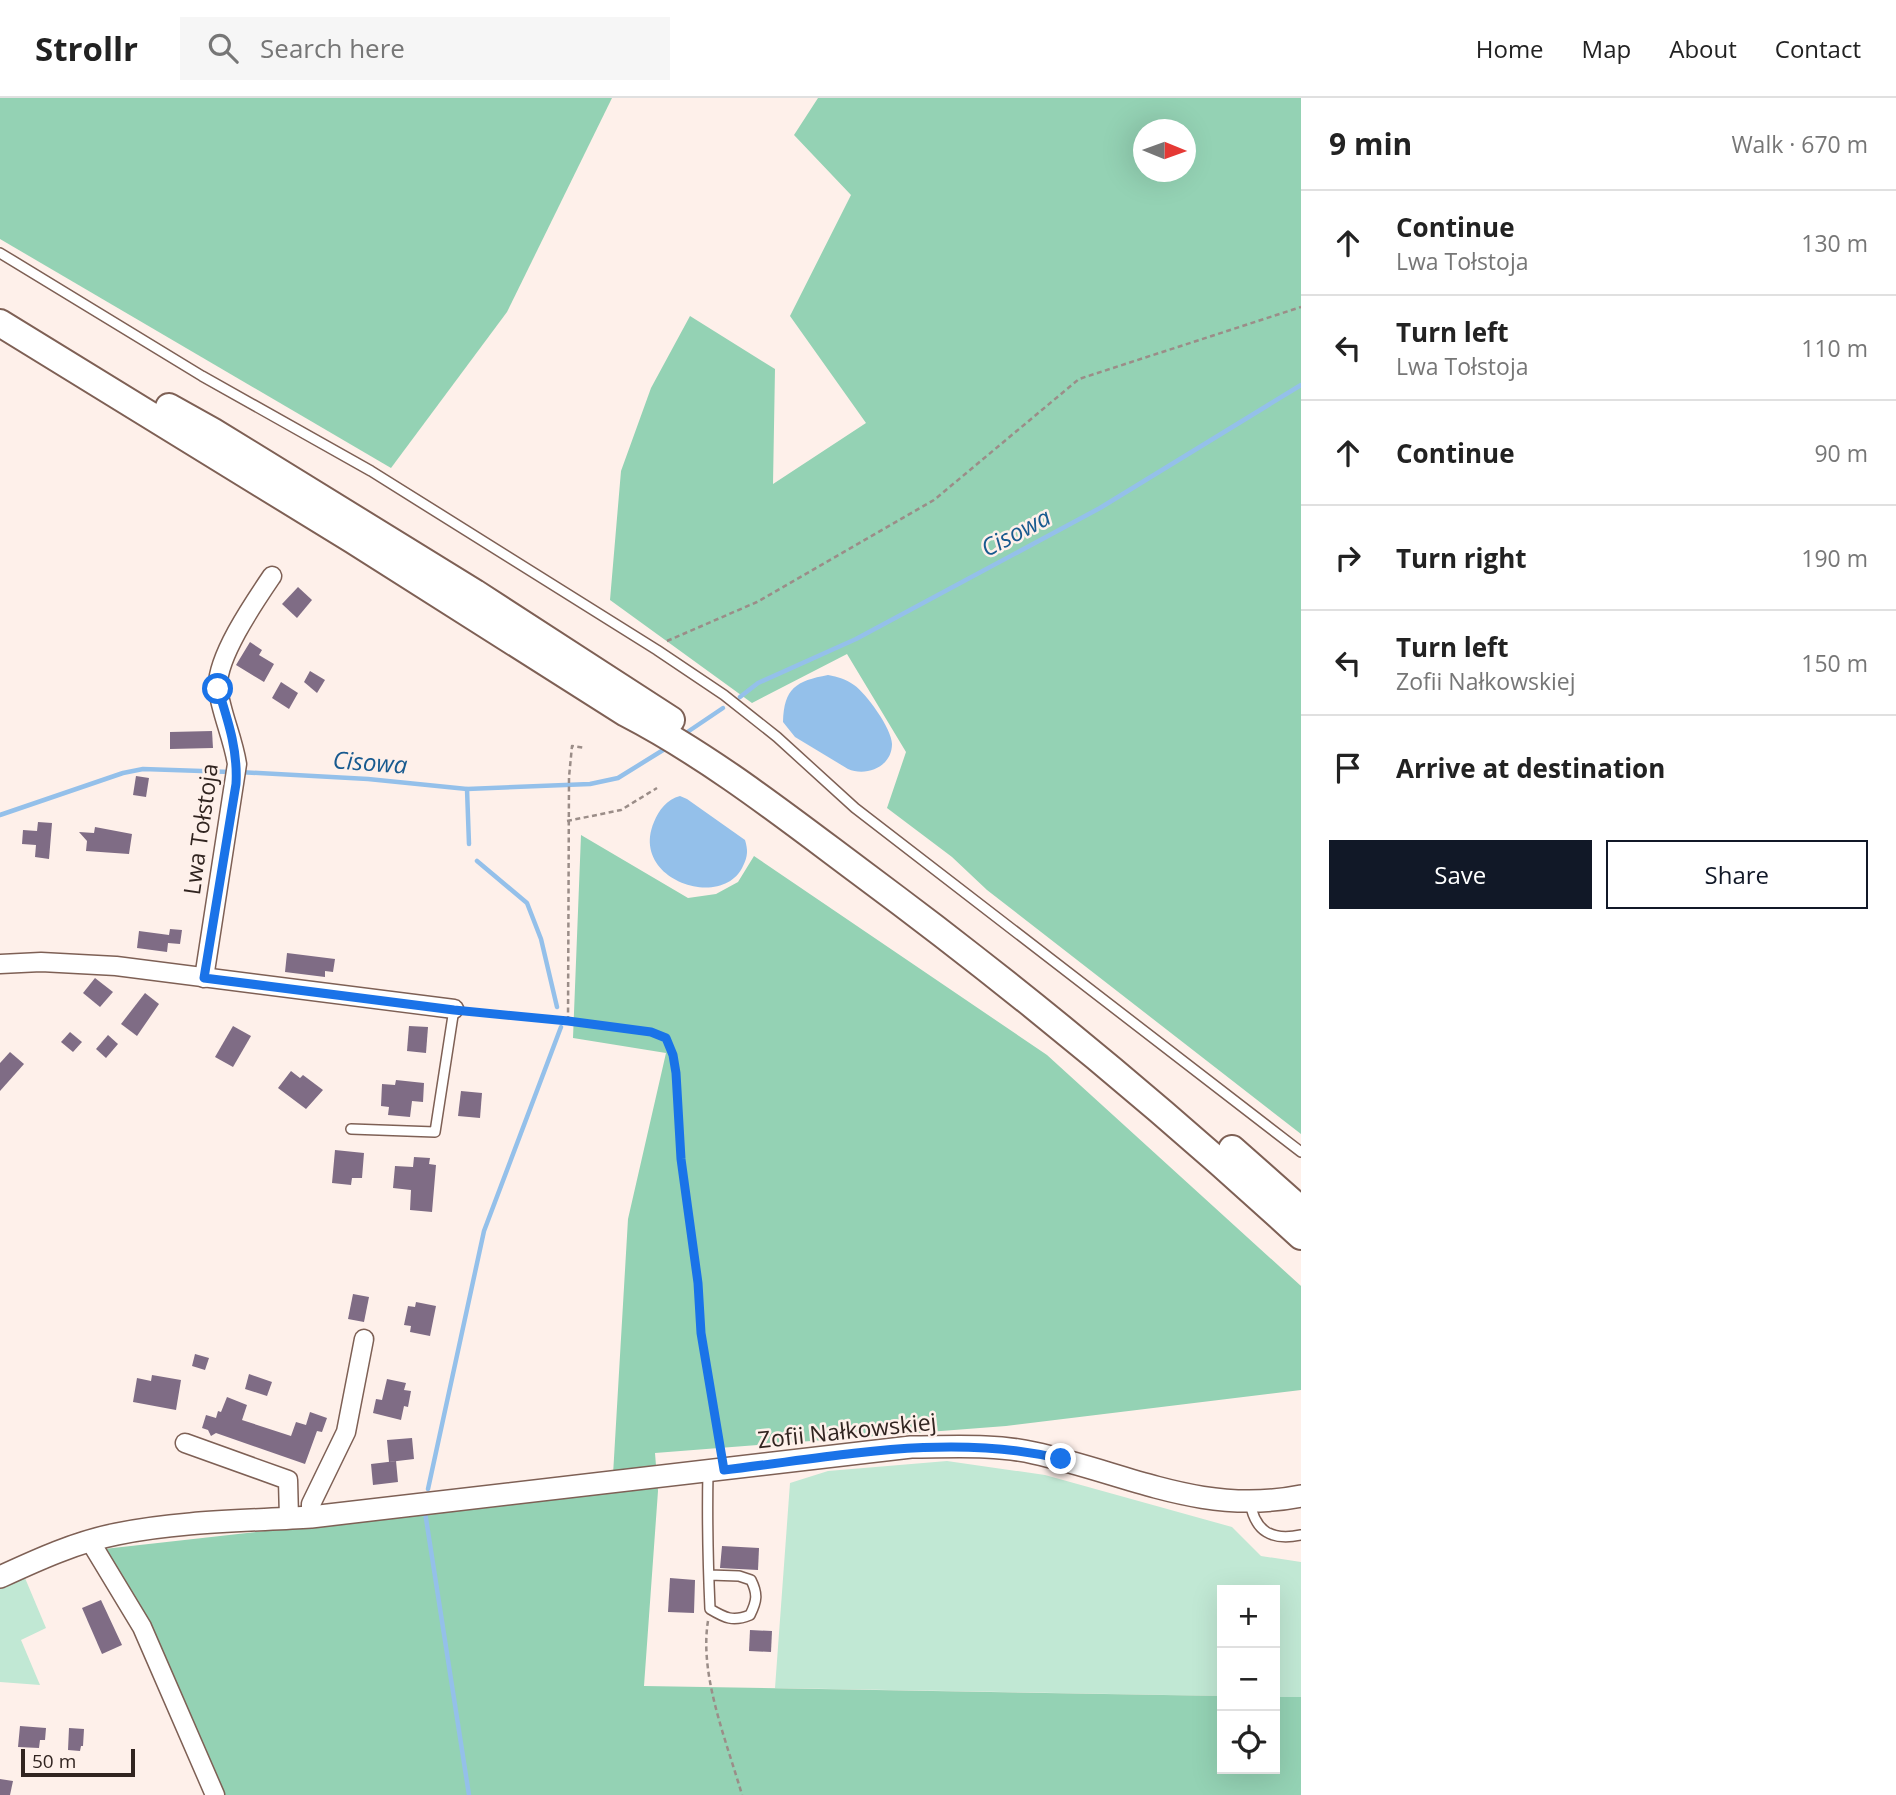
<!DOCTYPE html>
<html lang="en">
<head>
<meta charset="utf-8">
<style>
  body { margin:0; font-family:"Open Sans",sans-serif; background:#f6f6f6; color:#222 }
  .controls { position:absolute; right:21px; bottom:21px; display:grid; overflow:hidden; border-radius:0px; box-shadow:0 7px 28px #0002 }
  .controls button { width:63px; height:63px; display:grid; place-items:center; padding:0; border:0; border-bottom:2px solid #e0e0e0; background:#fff; color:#222; font:35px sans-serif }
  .compass { position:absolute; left:1133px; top:21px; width:63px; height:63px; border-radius:50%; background:#fff; box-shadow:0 7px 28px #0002; rotate:91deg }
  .scale { position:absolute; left:21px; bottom:18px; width:114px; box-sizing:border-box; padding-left:7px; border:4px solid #312420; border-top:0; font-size:19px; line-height:24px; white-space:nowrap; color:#312420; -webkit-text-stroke:5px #fef0ea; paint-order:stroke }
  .stop { position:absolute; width:21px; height:21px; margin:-16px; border:5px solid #1a73e8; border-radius:50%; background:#fff }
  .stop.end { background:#1a73e8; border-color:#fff; box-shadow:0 2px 7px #0008 }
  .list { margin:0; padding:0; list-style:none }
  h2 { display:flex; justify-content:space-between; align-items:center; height:91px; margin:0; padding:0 28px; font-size:30px }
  h2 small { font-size:23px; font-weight:400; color:#767676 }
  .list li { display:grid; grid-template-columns:46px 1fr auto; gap:21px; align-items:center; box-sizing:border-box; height:105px; padding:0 28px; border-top:2px solid #e0e0e0 }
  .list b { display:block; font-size:26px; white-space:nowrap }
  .list p { margin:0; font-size:23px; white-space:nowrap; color:#767676 }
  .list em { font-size:23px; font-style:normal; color:#767676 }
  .actions { display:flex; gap:14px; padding:21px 28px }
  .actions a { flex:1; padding:16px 0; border:2px solid #111827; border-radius:0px; text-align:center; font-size:24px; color:#111827 }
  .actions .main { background:#111827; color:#fff }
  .icon { flex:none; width:38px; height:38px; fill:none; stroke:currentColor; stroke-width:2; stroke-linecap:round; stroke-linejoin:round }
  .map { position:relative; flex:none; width:1301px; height:1697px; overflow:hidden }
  header { display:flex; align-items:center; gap:42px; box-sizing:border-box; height:98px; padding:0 35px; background:#fff; border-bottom:2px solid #e0e0e0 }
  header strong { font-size:33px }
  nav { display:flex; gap:38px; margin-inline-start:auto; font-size:24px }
  .search { width:490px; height:63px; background:#f6f6f6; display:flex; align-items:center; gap:18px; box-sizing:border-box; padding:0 24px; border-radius:0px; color:#767676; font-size:26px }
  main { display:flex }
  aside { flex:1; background:#fff }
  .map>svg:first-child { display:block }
  .green { fill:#c1e8d4 }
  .forest { fill:#94d2b4; fill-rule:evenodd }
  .water { fill:#94c0ea }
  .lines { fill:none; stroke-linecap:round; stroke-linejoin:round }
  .stream { stroke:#94c0ea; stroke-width:4.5 }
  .building { fill:#7f6c85 }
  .service-casing { stroke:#7e6055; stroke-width:12 }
  .minor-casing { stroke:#7e6055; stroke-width:21 }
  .tertiary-casing { stroke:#7e6055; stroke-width:24 }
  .primary-casing { stroke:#7e6055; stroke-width:30 }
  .path { stroke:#9b8d88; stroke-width:2.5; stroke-dasharray:5 3.5; stroke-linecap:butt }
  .service { stroke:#fff; stroke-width:9 }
  .minor { stroke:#fff; stroke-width:18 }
  .tertiary { stroke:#fff; stroke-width:21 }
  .primary { stroke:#fff; stroke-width:26 }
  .route { stroke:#1a73e8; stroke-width:9 }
  .labels { text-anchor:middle; stroke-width:5; stroke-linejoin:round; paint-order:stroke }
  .street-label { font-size:23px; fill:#312420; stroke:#fef0ea }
  .water-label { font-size:24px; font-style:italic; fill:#185a8f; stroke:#fef0ea }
</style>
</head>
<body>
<header>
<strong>Strollr</strong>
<div class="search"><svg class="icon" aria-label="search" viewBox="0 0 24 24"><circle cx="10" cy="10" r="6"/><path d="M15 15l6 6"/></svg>Search here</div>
<nav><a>Home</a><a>Map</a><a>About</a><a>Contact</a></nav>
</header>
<main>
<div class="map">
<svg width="1301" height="1697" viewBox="0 0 1301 1697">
  <rect width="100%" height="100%" fill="#fef0ea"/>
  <g class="green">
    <polygon points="947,1363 1045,1377 1232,1429 1261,1458 1301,1464 1301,1599 1275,1599 1275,1492 1222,1492 1222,1598 775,1590 790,1385 828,1373"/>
    <polygon points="25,1480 46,1530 21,1542 40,1587 0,1584 0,1491"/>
  </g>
  <g class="forest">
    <polygon points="0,0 612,0 507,214 391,370 0,141"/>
    <path d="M 818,0 L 1301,0 L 1301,1036 L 987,792 L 952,759 L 887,710 L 906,654 L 847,556 L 752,605 L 610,502 L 621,373 L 651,290 L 690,218 L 775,271 L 773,386 L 866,325 L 790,218 L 851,97 L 794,37 ZM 1143,32 L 1185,32 L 1185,74 L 1143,74 Z"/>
    <polygon points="581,737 688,800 716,796 738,784 754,758 1047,957 1301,1188 1301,1292 1006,1328 655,1355 658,1393 644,1588 1222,1598 1222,1671 1275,1671 1275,1599 1301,1599 1301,1697 222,1697 104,1451 612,1394 628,1121 666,955 573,940"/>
  </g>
  <g class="water">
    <path d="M 828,577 C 838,579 846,581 854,587 C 866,595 892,631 892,646 C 892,669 866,679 848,671 L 795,639 L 783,624 C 784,590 796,583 828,577 Z"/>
    <path d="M 680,698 L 687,701 L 745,742 C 748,752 748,758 743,768 C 723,813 629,782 654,724 C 659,712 667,701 680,698 Z"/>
  </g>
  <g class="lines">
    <g class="stream">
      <polyline points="740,599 758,585 856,541 1100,410 1301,287"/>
      <polyline points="683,637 723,610"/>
      <polyline points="239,674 368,681 467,691 590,686 618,680 668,649"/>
      <polyline points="467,691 469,746"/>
      <polyline points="0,717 123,675 143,671 231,674"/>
      <polyline points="477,763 527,805 541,841 557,909"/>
      <polyline points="428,1391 484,1133 561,929"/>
      <polyline points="425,1414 469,1697"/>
    </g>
  </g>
  <g class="building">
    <polygon points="298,489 312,502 297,520 282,506"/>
    <polygon points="250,544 262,552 259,557 274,566 264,584 236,567"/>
    <polygon points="310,573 325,582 317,595 304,584"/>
    <polygon points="281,584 298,595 289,611 272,600"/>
    <polygon points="212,633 213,650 170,651 170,634"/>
    <polygon points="136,678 149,680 146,699 133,697"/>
    <polygon points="38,724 52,725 49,761 35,759 36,747 22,746 23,732 37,733"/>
    <polygon points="95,729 132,736 129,756 86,753 87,743 79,734 94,735"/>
    <polygon points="170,831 182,832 180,846 168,845 167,854 137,850 139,833 169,837"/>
    <polygon points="287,855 335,861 333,874 325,873 325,879 285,874"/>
    <polygon points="95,880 113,894 100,909 83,895"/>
    <polygon points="145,895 159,906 137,938 121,926"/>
    <polygon points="233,928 251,938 233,969 215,959"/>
    <polygon points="409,928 428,929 426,955 407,953"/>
    <polygon points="70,934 82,944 73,954 61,944"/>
    <polygon points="108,937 118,946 106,960 96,951"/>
    <polygon points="10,954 24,966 0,993 0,965"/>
    <polygon points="291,973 300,980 303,977 323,992 306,1011 278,990"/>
    <polygon points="396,982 424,985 423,1004 412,1003 410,1019 388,1017 389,1009 381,1008 382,986 395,987"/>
    <polygon points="461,993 482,995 480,1020 458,1018"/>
    <polygon points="335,1052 364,1055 362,1080 352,1080 351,1087 332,1085"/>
    <polygon points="414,1059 430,1060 429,1066 436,1067 432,1114 410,1112 411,1092 393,1090 395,1068 413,1069"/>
    <polygon points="353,1196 369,1199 364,1224 348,1221"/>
    <polygon points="416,1204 436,1208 430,1238 410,1234 411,1228 404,1227 408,1208 415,1209"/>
    <polygon points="195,1256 209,1260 205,1272 192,1268"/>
    <polygon points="249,1276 272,1284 267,1298 245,1291"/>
    <polygon points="152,1277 181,1282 176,1312 133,1304 137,1280 151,1283"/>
    <polygon points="387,1281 406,1285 404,1292 411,1293 408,1309 404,1308 401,1322 373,1315 376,1301 382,1302"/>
    <polygon points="227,1299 247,1307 242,1322 291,1338 296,1324 306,1327 310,1314 327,1320 322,1334 317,1333 305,1366 216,1335 211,1338 208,1332 202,1330 206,1317 216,1320 218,1313 221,1314"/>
    <polygon points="412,1340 414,1361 389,1364 387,1342"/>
    <polygon points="396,1363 398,1384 373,1387 371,1366"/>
    <polygon points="722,1448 759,1450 758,1472 720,1470"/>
    <polygon points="670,1480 695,1482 694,1515 668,1514"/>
    <polygon points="101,1502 122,1547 102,1556 82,1510"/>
    <polygon points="750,1532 772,1533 771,1554 749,1553"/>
    <polygon points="20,1628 46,1630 45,1642 40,1642 39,1650 18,1649"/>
    <polygon points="69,1630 84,1631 83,1648 81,1648 80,1653 68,1652"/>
    <polygon points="0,1681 13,1683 10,1697 0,1697"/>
  </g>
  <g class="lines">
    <g class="service-casing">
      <g id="service">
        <polyline points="0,155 202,278 371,373 657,552 724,597 777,639 855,710 1301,1054"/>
        <polyline points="351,1031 435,1034 454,911"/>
        <path d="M 708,1374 C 707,1420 708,1465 710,1511 C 725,1520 733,1524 750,1517 C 757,1503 758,1496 751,1482 L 739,1478 L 709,1477"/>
        <path d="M 1250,1404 C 1255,1434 1272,1443 1301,1437"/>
      </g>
    </g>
    <g class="minor-casing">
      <g id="minor">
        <polyline points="0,866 41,864 116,868 454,911"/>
        <path d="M 204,880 L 237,666 C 233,640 221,615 218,591 C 215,561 255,503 272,478"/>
        <polyline points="185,1345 288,1382 289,1420"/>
        <polyline points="311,1419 311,1406 346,1334 364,1241"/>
        <polyline points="90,1443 142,1529 215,1697"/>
      </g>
    </g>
    <g class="tertiary-casing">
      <path id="tertiary" d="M 0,1479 C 37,1462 76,1444 117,1436 C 180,1423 247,1423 311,1419 L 911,1349 C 951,1349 995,1346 1034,1355 C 1127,1375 1202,1418 1301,1398"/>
    </g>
    <g class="primary-casing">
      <g id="primary">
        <path d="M 0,225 L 353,442 L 626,615 C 709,658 784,717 859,773 C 1013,887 1160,1008 1301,1138"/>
        <polyline points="169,309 212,333 475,495 671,622"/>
        <polyline points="1232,1051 1301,1112"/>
      </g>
    </g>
    <g class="path">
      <polyline points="667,543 757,504 934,402 1079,281 1301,209"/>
      <polyline points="567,723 621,712 657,690"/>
      <polyline points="471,913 568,923 651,934 666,940 673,957 676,975 681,1061 698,1185 701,1235 721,1355"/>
      <polyline points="568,923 569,679 572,648 585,650"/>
      <path d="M 708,1523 C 699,1578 727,1644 742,1697"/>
    </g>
    <use href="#service" class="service"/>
    <use href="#minor" class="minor"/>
    <use href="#tertiary" class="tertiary"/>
    <use href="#primary" class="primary"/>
  </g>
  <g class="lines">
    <path class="route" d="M 218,591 C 228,623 238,652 236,686 L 204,880 L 454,912 L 568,923 L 651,934 L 666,940 L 673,957 L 676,975 L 681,1061 L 698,1185 L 701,1235 L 724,1372 C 835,1359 950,1334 1061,1361"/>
  </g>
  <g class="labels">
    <g class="street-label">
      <text transform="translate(201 731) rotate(-82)" y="8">Lwa Tołstoja</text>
      <text transform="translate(847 1333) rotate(-6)" y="8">Zofii Nałkowskiej</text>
    </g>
    <g class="water-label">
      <text transform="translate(1016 435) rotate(-28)" y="8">Cisowa</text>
      <text transform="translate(370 665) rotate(4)" y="8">Cisowa</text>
    </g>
  </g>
</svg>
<div class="controls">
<button>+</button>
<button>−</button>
<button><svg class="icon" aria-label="locate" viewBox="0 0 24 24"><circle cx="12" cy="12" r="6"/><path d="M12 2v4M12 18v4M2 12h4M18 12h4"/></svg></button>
</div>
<svg class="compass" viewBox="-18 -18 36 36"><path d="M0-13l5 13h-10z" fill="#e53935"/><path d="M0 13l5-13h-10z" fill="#767676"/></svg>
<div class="scale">50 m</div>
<div class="stop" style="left:218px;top:591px"></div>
<div class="stop end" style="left:1061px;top:1361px"></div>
</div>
<aside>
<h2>9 min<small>Walk · 670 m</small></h2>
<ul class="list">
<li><svg class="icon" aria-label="ahead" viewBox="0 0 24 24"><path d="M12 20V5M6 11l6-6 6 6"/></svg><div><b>Continue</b><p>Lwa Tołstoja</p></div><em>130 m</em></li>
<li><svg class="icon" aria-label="left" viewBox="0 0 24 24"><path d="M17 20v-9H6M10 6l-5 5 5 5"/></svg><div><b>Turn left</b><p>Lwa Tołstoja</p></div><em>110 m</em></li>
<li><svg class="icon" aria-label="ahead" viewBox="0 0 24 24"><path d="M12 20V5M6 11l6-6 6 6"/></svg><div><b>Continue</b></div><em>90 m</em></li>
<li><svg class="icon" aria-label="right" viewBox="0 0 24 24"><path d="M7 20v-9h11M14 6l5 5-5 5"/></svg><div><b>Turn right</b></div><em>190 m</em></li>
<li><svg class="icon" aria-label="left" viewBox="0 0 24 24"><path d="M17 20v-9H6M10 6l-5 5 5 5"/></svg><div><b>Turn left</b><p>Zofii Nałkowskiej</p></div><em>150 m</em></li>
<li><svg class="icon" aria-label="arrive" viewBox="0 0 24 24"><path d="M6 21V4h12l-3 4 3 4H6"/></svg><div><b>Arrive at destination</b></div></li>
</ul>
<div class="actions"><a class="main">Save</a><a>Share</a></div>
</aside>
</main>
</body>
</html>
